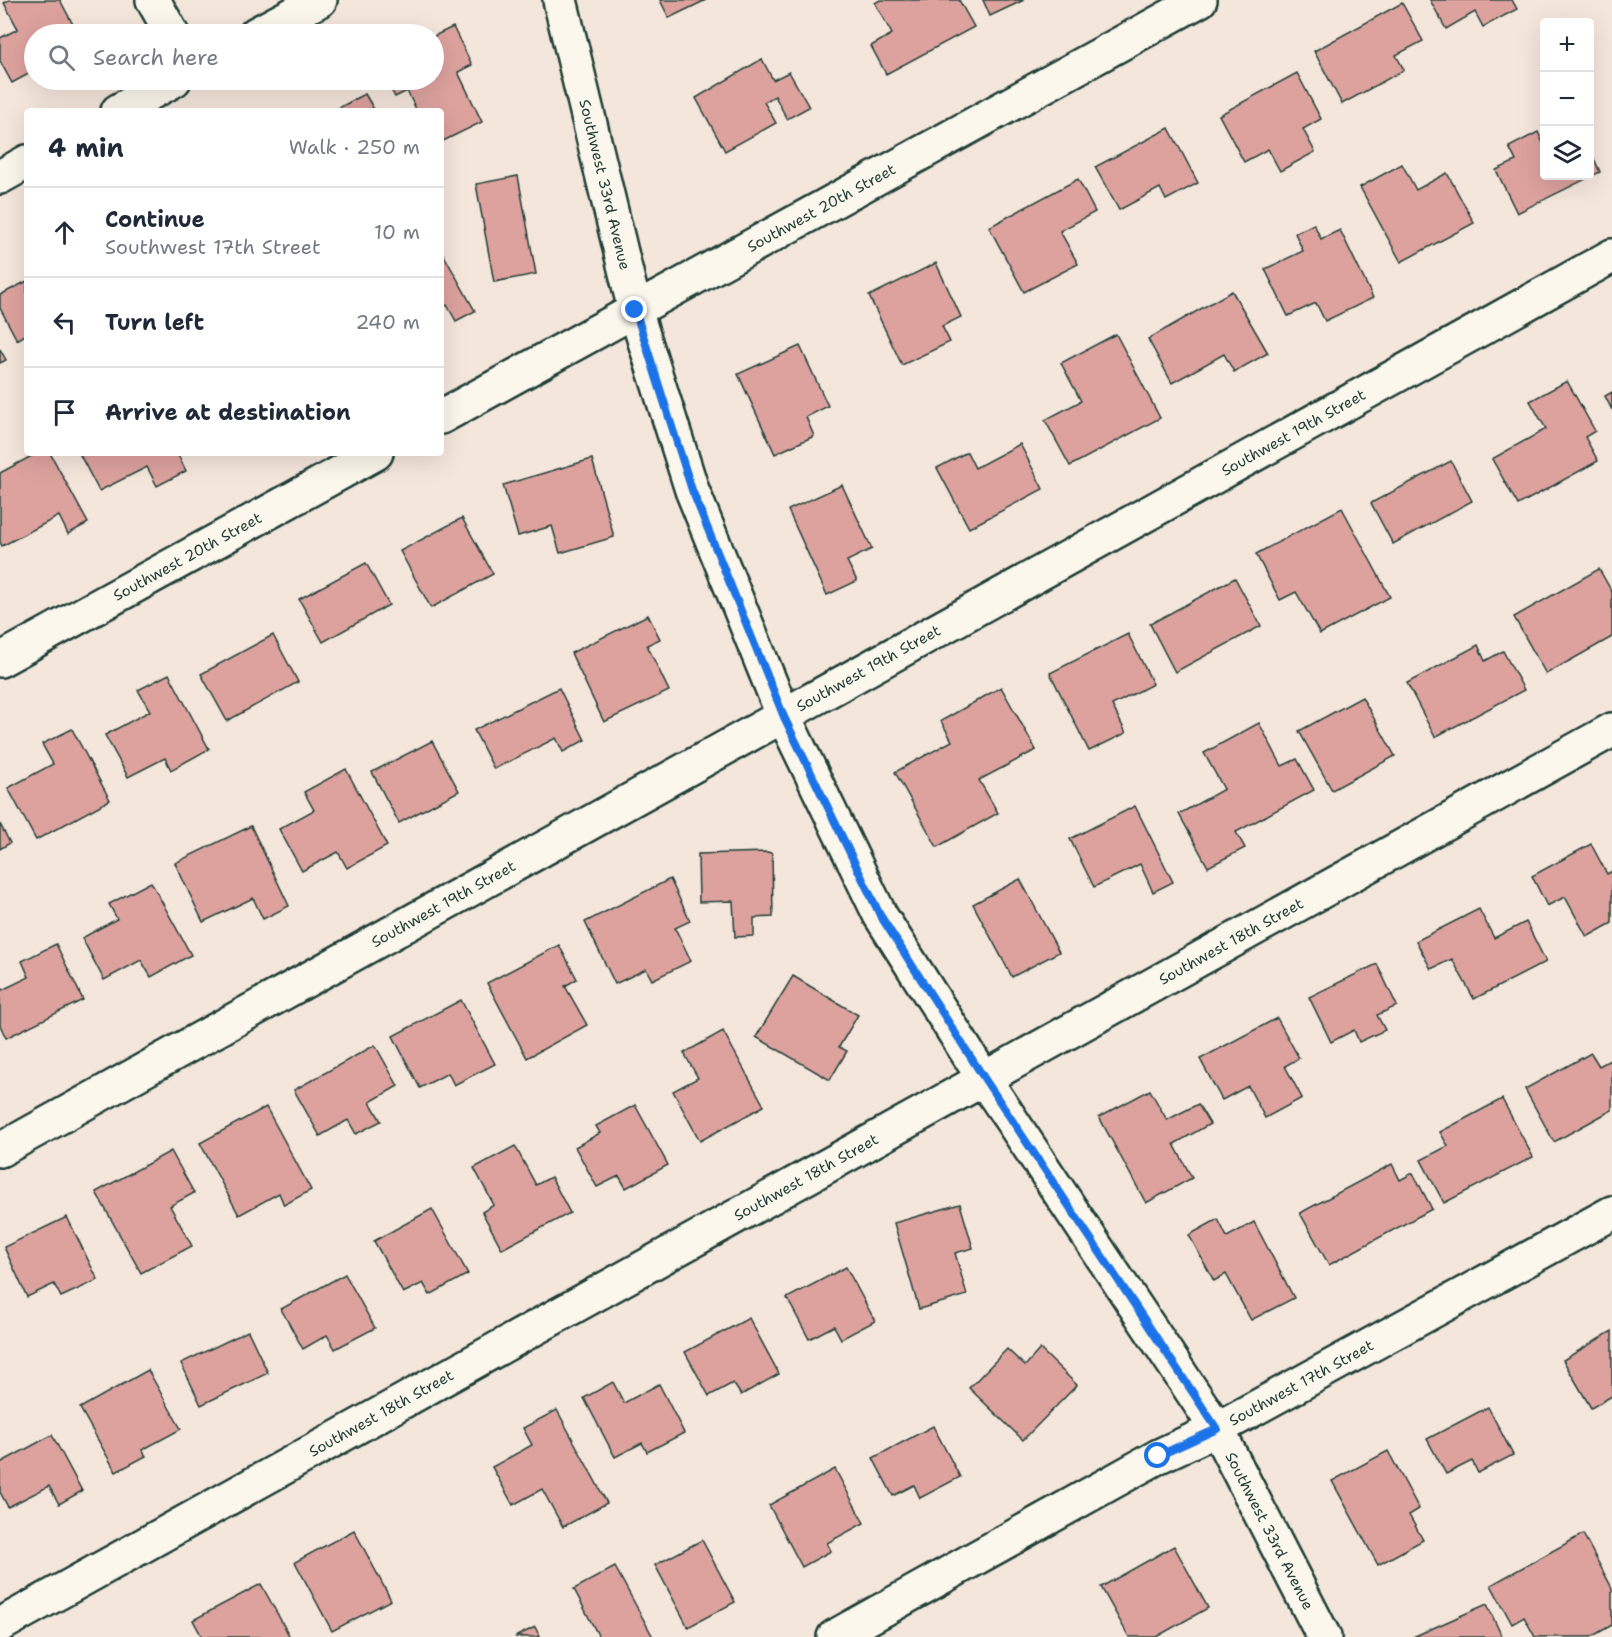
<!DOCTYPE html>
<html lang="en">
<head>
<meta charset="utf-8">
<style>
  body { margin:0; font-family:"Shantell Sans",sans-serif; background:#f2f2f3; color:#1f2937 }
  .controls { position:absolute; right:18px; top:18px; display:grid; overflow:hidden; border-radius:6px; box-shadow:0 6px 24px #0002 }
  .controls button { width:54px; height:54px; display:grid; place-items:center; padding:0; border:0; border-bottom:2px solid #e0e1e3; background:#fff; color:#1f2937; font:30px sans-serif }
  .stop { position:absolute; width:18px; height:18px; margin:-14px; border:4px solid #1a73e8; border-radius:50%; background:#fff }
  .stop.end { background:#1a73e8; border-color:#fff; box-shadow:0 2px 6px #0008 }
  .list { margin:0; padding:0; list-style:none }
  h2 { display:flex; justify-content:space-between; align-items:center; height:78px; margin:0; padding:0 24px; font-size:26px }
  h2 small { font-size:20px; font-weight:400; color:#747a83 }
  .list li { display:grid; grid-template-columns:39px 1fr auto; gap:18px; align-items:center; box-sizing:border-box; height:90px; padding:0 24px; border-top:2px solid #e0e1e3 }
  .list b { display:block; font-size:22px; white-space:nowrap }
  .list p { margin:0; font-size:20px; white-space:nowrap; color:#747a83 }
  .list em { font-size:20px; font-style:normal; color:#747a83 }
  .icon { flex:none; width:33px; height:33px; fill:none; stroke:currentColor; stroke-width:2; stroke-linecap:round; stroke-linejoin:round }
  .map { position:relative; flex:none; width:1612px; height:1637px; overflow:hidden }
  .search { position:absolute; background:#fff; box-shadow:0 6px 24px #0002; left:24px; top:24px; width:420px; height:66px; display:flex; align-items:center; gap:15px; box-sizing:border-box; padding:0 21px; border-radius:33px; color:#747a83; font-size:22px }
  .panel { position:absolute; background:#fff; box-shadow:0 6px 24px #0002; left:24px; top:108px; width:420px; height:348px; border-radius:6px }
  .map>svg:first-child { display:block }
  .building { fill:#dda29e; stroke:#1f3d34; stroke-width:1.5 }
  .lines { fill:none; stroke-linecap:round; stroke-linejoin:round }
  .minor-casing { stroke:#1f3d34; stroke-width:38 }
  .minor { stroke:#fbf7ec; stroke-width:33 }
  .route { stroke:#1a73e8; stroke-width:8 }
  .labels { text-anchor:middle; stroke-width:5; stroke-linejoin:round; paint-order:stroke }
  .street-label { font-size:15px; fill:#1f3d34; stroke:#fbf7ec }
</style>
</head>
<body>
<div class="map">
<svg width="1612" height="1637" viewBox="0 0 1612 1637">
  <rect width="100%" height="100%" fill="#f5e6dc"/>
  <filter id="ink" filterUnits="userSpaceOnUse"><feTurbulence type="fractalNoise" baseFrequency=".0167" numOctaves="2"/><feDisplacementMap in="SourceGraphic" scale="12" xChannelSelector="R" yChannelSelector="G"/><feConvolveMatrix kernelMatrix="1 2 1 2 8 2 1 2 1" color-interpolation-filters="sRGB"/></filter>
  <g filter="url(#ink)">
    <g class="building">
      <polygon points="9,0 60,0 78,34 34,34 34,71 12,83 0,61 0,38 18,29 4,3"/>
      <polygon points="660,0 706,0 669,18"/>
      <polygon points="880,0 959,0 974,27 886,74 871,46 892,34 875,3"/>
      <polygon points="983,0 1024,0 990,16"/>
      <polygon points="1430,0 1512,0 1517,9 1483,27 1475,12 1446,29"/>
      <polygon points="1402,3 1423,41 1396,55 1404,70 1342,104 1314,51"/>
      <polygon points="453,27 472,65 458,72 482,122 441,142 441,111 417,111 407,91 395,97 386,80 434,80 434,36"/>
      <polygon points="762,59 773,80 789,72 809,107 787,119 775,96 764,102 776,123 725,151 696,98"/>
      <polygon points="1297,73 1321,119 1303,129 1315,152 1280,171 1268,149 1244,162 1219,115"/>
      <polygon points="365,94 375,111 333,111"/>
      <polygon points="1169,128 1198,183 1166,200 1160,188 1119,210 1095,167"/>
      <polygon points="1538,132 1544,145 1544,176 1590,176 1590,150 1600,172 1517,213 1496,170 1516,161 1509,147"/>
      <polygon points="1402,164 1416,190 1447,173 1474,223 1401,262 1360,187"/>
      <polygon points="518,176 536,274 494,282 476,184"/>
      <polygon points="1078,179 1095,212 1060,231 1078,264 1024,292 989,227"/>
      <polygon points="1314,224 1321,239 1340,230 1373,298 1325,321 1316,303 1288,316 1265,269 1303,251 1295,233"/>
      <polygon points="441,250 475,311 456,321 447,305 441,309"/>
      <polygon points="936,263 961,317 942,326 950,342 902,365 869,296"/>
      <polygon points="27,281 27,334 17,340 0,308 0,295"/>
      <polygon points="1232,291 1268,353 1234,372 1224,354 1172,383 1148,339"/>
      <polygon points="1116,334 1160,418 1070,466 1045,420 1081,401 1061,363"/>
      <polygon points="800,346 828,406 806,417 814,436 775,454 738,374"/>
      <polygon points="0,349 6,360 0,363"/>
      <polygon points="1567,381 1595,431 1585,437 1598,461 1518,505 1492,459 1546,429 1530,401"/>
      <polygon points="1612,392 1612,410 1605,396"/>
      <polygon points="1020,444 1043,489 969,528 937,468 967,452 975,468"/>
      <polygon points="37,453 50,453 88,523 68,534 59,516 2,546 0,542 0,473"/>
      <polygon points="79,453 177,453 186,471 157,486 147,467 99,491"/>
      <polygon points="592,459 614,537 560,553 552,526 518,536 503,485"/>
      <polygon points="1451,461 1472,501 1393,544 1371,503"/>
      <polygon points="842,485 872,549 847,561 857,581 827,595 788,510"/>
      <polygon points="1342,508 1390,597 1320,634 1296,592 1280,600 1256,554"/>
      <polygon points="462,518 493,574 431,608 400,551"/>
      <polygon points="366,563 389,605 323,642 299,599"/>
      <polygon points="1599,569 1612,592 1612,637 1546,674 1514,617"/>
      <polygon points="1235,578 1261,626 1175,672 1150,624"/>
      <polygon points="648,615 660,639 647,645 669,691 604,722 571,653"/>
      <polygon points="1128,634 1153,684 1112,705 1126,733 1089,751 1050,673"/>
      <polygon points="273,635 298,682 227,721 201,674"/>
      <polygon points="1478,645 1485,661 1503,651 1524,690 1435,737 1407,683"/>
      <polygon points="169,674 209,749 171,770 165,758 128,777 105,735 150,711 138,690"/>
      <polygon points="1001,687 1036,750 979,780 998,813 937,847 895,772 952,741 941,721"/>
      <polygon points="559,688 585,740 563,752 556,738 494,769 474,730"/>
      <polygon points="1362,697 1395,756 1332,790 1299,731"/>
      <polygon points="1259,723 1282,766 1297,759 1314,790 1236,832 1245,848 1208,867 1179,814 1224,789 1204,753"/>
      <polygon points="72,729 110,800 36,840 8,788 53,764 42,744"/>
      <polygon points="432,741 459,791 399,823 372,772"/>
      <polygon points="346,769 387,846 347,868 338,852 302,871 279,829 314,810 304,792"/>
      <polygon points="1135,806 1173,882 1153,892 1140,864 1094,887 1070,839"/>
      <polygon points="0,824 10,843 0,849"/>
      <polygon points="251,826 289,906 263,919 253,898 203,922 175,863"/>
      <polygon points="1591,844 1607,874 1612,871 1612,923 1587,937 1565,897 1547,906 1532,876"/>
      <polygon points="767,852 772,853 773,917 754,918 754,936 735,937 733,901 699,902 698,854"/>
      <polygon points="670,879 690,921 675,928 691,961 652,980 646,969 615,984 585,922"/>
      <polygon points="1020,879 1059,952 1012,977 973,904"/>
      <polygon points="151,882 191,955 151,977 141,960 104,980 82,938 117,919 109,904"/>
      <polygon points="1479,909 1494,938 1526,922 1546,962 1474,999 1452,959 1431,969 1416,941"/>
      <polygon points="56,944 83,1000 6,1038 0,1025 0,991 29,977 22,961"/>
      <polygon points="559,945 577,979 565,986 587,1025 527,1058 487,983"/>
      <polygon points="1377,964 1397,1006 1377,1015 1385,1030 1359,1042 1354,1030 1331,1042 1309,997"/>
      <polygon points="793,976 858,1015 839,1047 847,1051 830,1080 756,1037"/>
      <polygon points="461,1000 495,1064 454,1085 448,1073 420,1088 393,1036"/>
      <polygon points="1277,1018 1299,1058 1285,1066 1302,1098 1265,1118 1248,1086 1222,1100 1200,1059"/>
      <polygon points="723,1031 764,1106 700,1141 673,1091 698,1078 684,1053"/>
      <polygon points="375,1045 398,1086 370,1102 381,1121 356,1134 348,1120 320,1136 294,1090"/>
      <polygon points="1591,1053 1599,1066 1612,1059 1612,1110 1554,1142 1525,1089"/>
      <polygon points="1150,1090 1167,1120 1198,1104 1210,1124 1174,1144 1192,1178 1146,1203 1099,1117"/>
      <polygon points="1502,1099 1533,1157 1444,1203 1421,1160 1448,1146 1440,1132"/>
      <polygon points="635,1105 668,1165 626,1188 619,1176 597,1187 575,1147 600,1133 596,1126"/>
      <polygon points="266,1107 311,1190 284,1205 279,1193 239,1215 200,1143"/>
      <polygon points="515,1146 536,1185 551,1177 570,1213 502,1249 482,1212 494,1205 474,1168"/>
      <polygon points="171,1151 194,1193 170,1206 192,1246 141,1273 96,1192"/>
      <polygon points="1392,1164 1400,1180 1413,1173 1432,1209 1329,1265 1300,1213"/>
      <polygon points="960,1204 973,1248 955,1253 967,1295 919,1309 894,1223"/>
      <polygon points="432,1209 468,1274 430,1295 423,1283 403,1293 374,1241"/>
      <polygon points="67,1217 98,1280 61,1297 54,1284 27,1297 4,1247"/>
      <polygon points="1218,1219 1227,1237 1254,1222 1294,1298 1251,1320 1226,1274 1214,1281 1189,1235"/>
      <polygon points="846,1267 875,1321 841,1339 834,1326 809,1339 787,1298"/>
      <polygon points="345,1274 375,1328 335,1349 327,1335 303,1349 281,1309"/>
      <polygon points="749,1318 779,1374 741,1395 733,1383 709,1396 685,1352"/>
      <polygon points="248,1331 268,1373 201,1405 181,1363"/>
      <polygon points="1612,1331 1612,1396 1591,1408 1563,1360"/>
      <polygon points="1007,1349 1025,1366 1040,1349 1077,1385 1023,1440 969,1388"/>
      <polygon points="148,1370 181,1429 142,1450 146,1456 116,1472 80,1408"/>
      <polygon points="613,1382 624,1403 659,1384 684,1433 647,1452 642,1443 615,1457 584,1398"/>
      <polygon points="1488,1407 1513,1455 1478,1473 1472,1461 1446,1474 1427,1439"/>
      <polygon points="557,1410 607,1503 563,1527 542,1489 513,1505 492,1467 532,1445 523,1428"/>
      <polygon points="933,1426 960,1477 920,1498 914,1485 893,1496 873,1458"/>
      <polygon points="52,1435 82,1491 59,1504 49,1486 8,1507 0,1492 0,1463"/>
      <polygon points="1388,1451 1419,1509 1409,1515 1423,1540 1378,1565 1332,1481"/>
      <polygon points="835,1469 864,1523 827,1543 831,1551 802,1567 769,1505"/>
      <polygon points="354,1530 391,1600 332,1631 295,1562"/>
      <polygon points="1583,1534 1612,1588 1612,1625 1591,1637 1535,1637 1524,1617 1512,1624 1491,1585"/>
      <polygon points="702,1540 735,1602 688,1627 655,1565"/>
      <polygon points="1174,1546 1208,1608 1156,1637 1129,1637 1101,1587"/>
      <polygon points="615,1567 653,1637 599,1637 574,1589"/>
      <polygon points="261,1584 290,1637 202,1637 193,1620"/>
      <polygon points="1487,1604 1502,1637 1413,1637"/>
      <polygon points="535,1627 540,1637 515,1637"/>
    </g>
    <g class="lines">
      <g class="minor-casing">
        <g id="minor">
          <polyline points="153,0 172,34"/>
          <path id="s1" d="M 560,0 L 635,310 L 692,490 L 784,717 L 880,915 L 984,1079 L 1217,1429 L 1324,1637"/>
          <polyline points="256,34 320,0"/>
          <polyline points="118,111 174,80"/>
          <polyline points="0,177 27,162"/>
          <path id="s2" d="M 441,417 L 1200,0"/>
          <path id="s3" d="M 0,660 L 376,453"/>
          <path id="s4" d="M 0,1150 L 1612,256"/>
          <path id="s5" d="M 0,1625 L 1612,730"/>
          <path id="s6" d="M 834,1637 L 1159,1456 L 1217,1429 L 1612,1213"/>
        </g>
      </g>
      <use href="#minor" class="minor"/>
    </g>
  </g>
  <g class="lines" filter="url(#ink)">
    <polyline class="route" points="635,310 692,490 784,717 880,915 984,1078 1217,1429 1158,1456"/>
  </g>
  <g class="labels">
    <g class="street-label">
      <text dy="5" stroke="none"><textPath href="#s1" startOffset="190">Southwest 33rd Avenue</textPath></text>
      <text dy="5" stroke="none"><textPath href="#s2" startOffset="434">Southwest 20th Street</textPath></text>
      <text dy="5" stroke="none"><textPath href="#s4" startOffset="1479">Southwest 19th Street</textPath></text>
      <text dy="5" stroke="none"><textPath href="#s3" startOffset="214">Southwest 20th Street</textPath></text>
      <text dy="5" stroke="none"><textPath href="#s4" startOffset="993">Southwest 19th Street</textPath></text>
      <text dy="5" stroke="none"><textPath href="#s4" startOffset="507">Southwest 19th Street</textPath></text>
      <text dy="5" stroke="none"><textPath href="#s5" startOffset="1408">Southwest 18th Street</textPath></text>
      <text dy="5" stroke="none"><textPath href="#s5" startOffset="922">Southwest 18th Street</textPath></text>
      <text dy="5" stroke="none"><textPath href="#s6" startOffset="532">Southwest 17th Street</textPath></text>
      <text dy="5" stroke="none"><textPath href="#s5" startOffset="436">Southwest 18th Street</textPath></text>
      <text dy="5" stroke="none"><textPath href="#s1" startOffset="1702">Southwest 33rd Avenue</textPath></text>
    </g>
  </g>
</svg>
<div class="controls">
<button>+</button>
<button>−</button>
<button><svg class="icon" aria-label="layers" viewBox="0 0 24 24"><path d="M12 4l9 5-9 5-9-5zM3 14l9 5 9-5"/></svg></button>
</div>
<div class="stop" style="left:1158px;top:1456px"></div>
<div class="stop end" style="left:635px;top:310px"></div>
<div class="search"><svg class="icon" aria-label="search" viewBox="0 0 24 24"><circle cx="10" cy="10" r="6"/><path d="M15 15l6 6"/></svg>Search here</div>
<section class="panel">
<h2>4 min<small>Walk · 250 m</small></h2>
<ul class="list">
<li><svg class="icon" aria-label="ahead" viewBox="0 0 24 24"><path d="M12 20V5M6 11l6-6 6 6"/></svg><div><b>Continue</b><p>Southwest 17th Street</p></div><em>10 m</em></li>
<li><svg class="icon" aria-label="left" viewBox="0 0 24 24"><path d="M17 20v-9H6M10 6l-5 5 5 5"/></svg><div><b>Turn left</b></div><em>240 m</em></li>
<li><svg class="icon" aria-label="arrive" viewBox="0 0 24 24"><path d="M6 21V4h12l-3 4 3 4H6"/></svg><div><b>Arrive at destination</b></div></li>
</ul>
</section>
</div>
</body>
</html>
